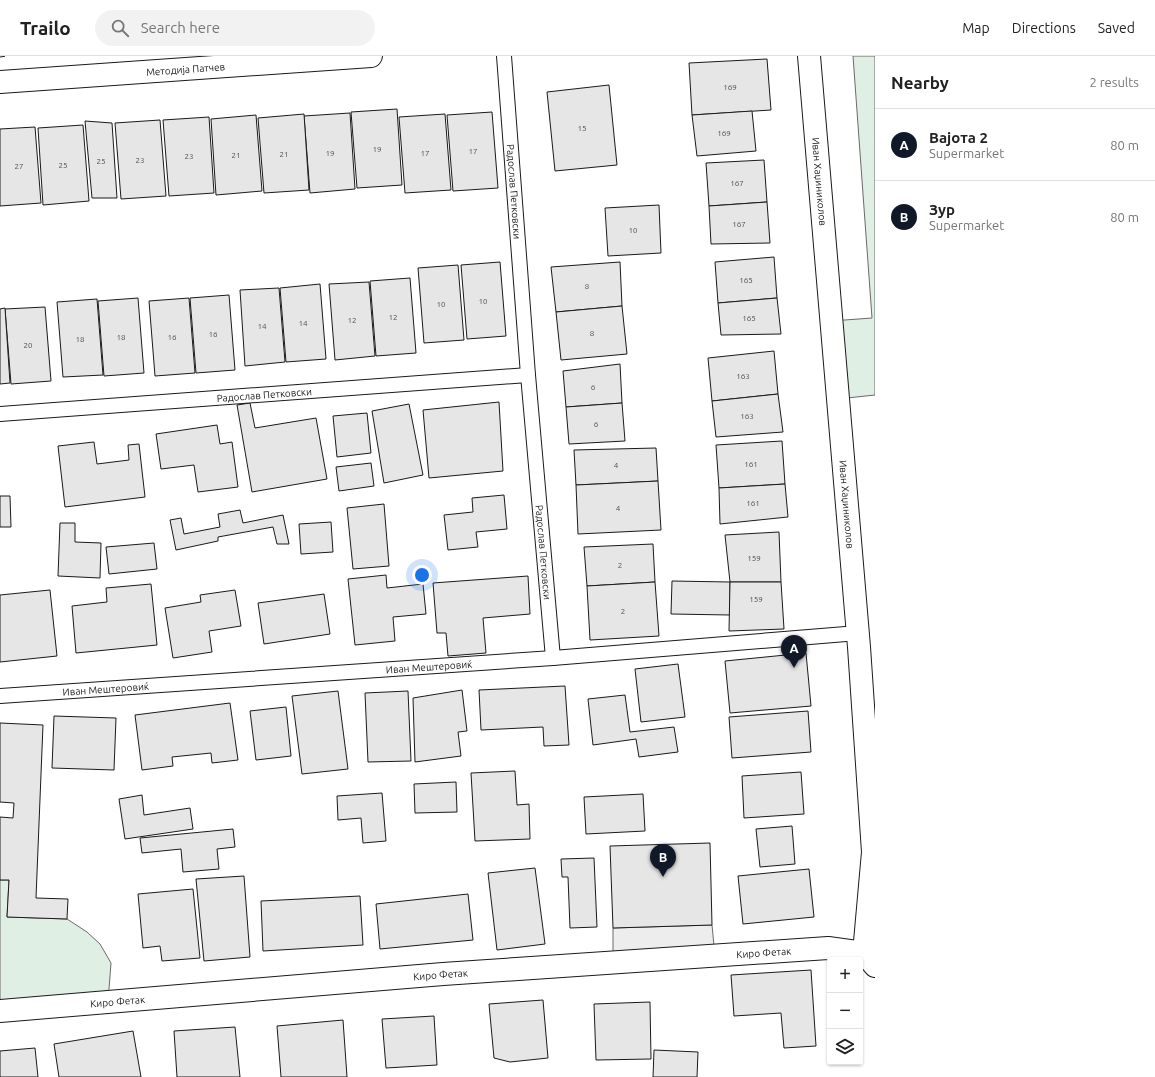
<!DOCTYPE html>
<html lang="en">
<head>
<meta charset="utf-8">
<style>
  body { margin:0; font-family:Ubuntu,sans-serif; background:#f2f2f2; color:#222 }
  .controls { position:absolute; right:12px; bottom:12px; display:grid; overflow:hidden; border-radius:4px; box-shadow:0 1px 3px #0004 }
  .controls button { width:36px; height:36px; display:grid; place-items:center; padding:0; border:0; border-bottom:1px solid #e0e0e0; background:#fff; color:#222; font:20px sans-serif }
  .you { position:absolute; left:422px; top:519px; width:14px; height:14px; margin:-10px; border:3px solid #fff; border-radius:50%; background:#1a73e8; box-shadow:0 0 0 6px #1a73e833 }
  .badge { display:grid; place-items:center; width:26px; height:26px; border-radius:50%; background:#111827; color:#fff; font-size:13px; font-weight:700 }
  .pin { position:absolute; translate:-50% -33px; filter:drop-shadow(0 1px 2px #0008) }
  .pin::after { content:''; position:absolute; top:21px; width:14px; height:12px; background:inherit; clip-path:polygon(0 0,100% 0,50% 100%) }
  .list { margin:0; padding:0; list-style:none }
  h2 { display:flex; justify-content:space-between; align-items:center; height:52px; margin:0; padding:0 16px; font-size:17px }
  h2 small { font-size:13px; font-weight:400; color:#767676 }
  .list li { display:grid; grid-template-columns:26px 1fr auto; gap:12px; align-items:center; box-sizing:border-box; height:72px; padding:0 16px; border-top:1px solid #e0e0e0 }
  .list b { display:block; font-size:15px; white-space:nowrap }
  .list p { margin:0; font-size:13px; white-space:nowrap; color:#767676 }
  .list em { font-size:13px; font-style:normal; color:#767676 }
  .icon { flex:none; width:22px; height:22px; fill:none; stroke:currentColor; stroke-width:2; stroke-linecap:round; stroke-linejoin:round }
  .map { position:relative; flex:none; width:875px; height:1021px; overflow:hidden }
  header { display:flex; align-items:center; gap:24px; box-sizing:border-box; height:56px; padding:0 20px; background:#fff; border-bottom:1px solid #e0e0e0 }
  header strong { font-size:19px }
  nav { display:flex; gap:22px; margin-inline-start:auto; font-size:14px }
  .search { width:280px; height:36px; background:#f2f2f2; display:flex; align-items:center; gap:10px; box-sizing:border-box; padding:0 14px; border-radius:22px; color:#767676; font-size:15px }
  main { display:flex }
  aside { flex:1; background:#fff }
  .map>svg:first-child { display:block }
  .green { fill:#e0efe3; stroke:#6a6a6a }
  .parking { fill:#ededed; stroke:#6a6a6a }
  .building { fill:#e6e6e6; stroke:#1a1a1a }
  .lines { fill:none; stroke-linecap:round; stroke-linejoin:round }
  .lane-casing { stroke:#1a1a1a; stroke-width:16 }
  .street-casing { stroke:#1a1a1a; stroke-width:24 }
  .secondary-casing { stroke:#1a1a1a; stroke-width:24 }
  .lane { stroke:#fff; stroke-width:14 }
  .street { stroke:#fff; stroke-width:22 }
  .secondary { stroke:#fff; stroke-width:22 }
  .fence { stroke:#1a1a1a; stroke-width:1; stroke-dasharray:5 2; stroke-linecap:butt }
  .labels { text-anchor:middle; stroke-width:3; stroke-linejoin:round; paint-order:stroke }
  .number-label { font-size:8px; fill:#4d4d4d }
  .street-label { font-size:10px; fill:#1a1a1a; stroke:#fff }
</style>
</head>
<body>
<header>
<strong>Trailo</strong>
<div class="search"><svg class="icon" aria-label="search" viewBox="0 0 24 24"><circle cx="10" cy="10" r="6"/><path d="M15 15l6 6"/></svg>Search here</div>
<nav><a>Map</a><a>Directions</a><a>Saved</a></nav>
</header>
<main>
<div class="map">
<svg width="875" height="1021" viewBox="0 0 875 1021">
  <rect width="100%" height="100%" fill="#fff"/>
  <g class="green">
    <polygon points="853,0 875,0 875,339 838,343 831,265 872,262"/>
    <polygon points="0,824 9,824 7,861 67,863 87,876 100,888 111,907 108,946 0,955"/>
  </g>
  <polygon class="parking" points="712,869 715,900 613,907 613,872"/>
  <g class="building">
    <polygon points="767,3 771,54 692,59 689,7"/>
    <polygon points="609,29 617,109 555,115 547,36"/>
    <polygon points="397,53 402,129 357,132 351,56"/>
    <polygon points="752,55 756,95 697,100 692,59"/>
    <polygon points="492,56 498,132 453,135 447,59"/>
    <polygon points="350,57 355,133 310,137 304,60"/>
    <polygon points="304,58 309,134 264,137 258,62"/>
    <polygon points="445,58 451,134 405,137 399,61"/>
    <polygon points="256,59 262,135 216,139 211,63"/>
    <polygon points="209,61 214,137 169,140 163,64"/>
    <polygon points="160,64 166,140 121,143 115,67"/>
    <polygon points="85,65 112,67 117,142 92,142"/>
    <polygon points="83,69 89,145 43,149 38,72"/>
    <polygon points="35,71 41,147 0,150 0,73"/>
    <polygon points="764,104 767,146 709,150 706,107"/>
    <polygon points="767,146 770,187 711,188 709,150"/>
    <polygon points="659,149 661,197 608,200 605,152"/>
    <polygon points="774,201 777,242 718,247 715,206"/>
    <polygon points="500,206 506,280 467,283 461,209"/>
    <polygon points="620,206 622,250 556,256 551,211"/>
    <polygon points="458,209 464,284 424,287 418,212"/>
    <polygon points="410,222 416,297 376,300 370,225"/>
    <polygon points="369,226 375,300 335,304 329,228"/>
    <polygon points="320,228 326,303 286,306 280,232"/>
    <polygon points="279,232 285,306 245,310 240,234"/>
    <polygon points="229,239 235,314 196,317 190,242"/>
    <polygon points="138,242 144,317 104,320 98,245"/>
    <polygon points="189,242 195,317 155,320 149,245"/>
    <polygon points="777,242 781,278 721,279 718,247"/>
    <polygon points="97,243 103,319 63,321 57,246"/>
    <polygon points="622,250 627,298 561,304 556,256"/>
    <polygon points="45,251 51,325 11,328 5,253"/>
    <polygon points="5,252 10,327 0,328 0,253"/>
    <polygon points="774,295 778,338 712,345 708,302"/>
    <polygon points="620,308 622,347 566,351 563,315"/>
    <polygon points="778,338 783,376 716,381 712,345"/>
    <polygon points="499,346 503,415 429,422 423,354"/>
    <polygon points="250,347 255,372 316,362 327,423 252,436 237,349"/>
    <polygon points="622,347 625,385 569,388 566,351"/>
    <polygon points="409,348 423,419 384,427 372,355"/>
    <polygon points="367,357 371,397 337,401 333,360"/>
    <polygon points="217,369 220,388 232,386 238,431 198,436 194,409 161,413 156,378"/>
    <polygon points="782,385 785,428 719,432 716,389"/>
    <polygon points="94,386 97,408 129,404 128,389 139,388 145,441 65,451 58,390"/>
    <polygon points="656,392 658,425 576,429 574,394"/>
    <polygon points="371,407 374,430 339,435 336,411"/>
    <polygon points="658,425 661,474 578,478 576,429"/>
    <polygon points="785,428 788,461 720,468 719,432"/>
    <polygon points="504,439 507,473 476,476 478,491 448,494 444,459 473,456 472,442"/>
    <polygon points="0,440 10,440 11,471 0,471"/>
    <polygon points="384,448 389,510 353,513 347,452"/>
    <polygon points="240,454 243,467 283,459 289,488 277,488 273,471 218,481 218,485 176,494 170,464 181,462 184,478 220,471 218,458"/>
    <polygon points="331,466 333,496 301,498 299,468"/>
    <polygon points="60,467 75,467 75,486 101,487 100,522 58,520"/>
    <polygon points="779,476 781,526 730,526 725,479"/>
    <polygon points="154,487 157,513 109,518 106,491"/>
    <polygon points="653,488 655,526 587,530 584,491"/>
    <polygon points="386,519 387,532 423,528 426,558 393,561 395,585 355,589 348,523"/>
    <polygon points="528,520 530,558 483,562 486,597 448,600 446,577 437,577 433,527"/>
    <polygon points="672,525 730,526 730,559 671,558"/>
    <polygon points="655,526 659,580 590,584 587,530"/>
    <polygon points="730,526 781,526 784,573 729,575"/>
    <polygon points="151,528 157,589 76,597 72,550 107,546 106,532"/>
    <polygon points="50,534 57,600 0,606 0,539"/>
    <polygon points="235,534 241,570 209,575 212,596 173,602 165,552 201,546 200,539"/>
    <polygon points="324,538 330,578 264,588 258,547"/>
    <polygon points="806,597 811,650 730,657 725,605"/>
    <polygon points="678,608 685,661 641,666 635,613"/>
    <polygon points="565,630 569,689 544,690 543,671 481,674 479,634"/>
    <polygon points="462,634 467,675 458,676 461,700 415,706 413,642"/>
    <polygon points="338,635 348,713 302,718 292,640"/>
    <polygon points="408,635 411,705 368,706 365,637"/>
    <polygon points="625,639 630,676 674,671 678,696 639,701 636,683 593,689 588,643"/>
    <polygon points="230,647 238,704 212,707 211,697 172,701 173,710 142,714 135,659"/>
    <polygon points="286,651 291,700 256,704 250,655"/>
    <polygon points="808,655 811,696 732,702 729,661"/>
    <polygon points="54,660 116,662 114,714 52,712"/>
    <polygon points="0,667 43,669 36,842 68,843 67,863 7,861 9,824 0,824 0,761 13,762 14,747 0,746"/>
    <polygon points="515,715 517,749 529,748 530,783 475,785 471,717"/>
    <polygon points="801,716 804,758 744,762 742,720"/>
    <polygon points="456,726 457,756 415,757 414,728"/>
    <polygon points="382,737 386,785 363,787 361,762 338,764 337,740"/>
    <polygon points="643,738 645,775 586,778 584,741"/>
    <polygon points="142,739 144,759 190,752 193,773 125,783 119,743"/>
    <polygon points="792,770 795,808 760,811 756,773"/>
    <polygon points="233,773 235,791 217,793 219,813 183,816 181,793 142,797 140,782"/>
    <polygon points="710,787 712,869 613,872 610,790"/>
    <polygon points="594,802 597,871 570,872 568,821 562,821 561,803"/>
    <polygon points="535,812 545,888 497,894 488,817"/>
    <polygon points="809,813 814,861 743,868 738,820"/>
    <polygon points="244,820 250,901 204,905 196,823"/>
    <polygon points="193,833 200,902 162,905 160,890 143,892 138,838"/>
    <polygon points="468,838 473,884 380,893 376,848"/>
    <polygon points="360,840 363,889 263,895 261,845"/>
    <polygon points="811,914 816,990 784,992 781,957 734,960 731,919"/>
    <polygon points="543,944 548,1002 510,1006 494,1002 489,948"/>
    <polygon points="650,946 651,1003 596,1004 594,948"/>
    <polygon points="434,960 437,1009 386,1012 382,963"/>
    <polygon points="343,964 347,1021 281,1021 277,970"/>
    <polygon points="235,971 240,1021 177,1021 174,975"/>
    <polygon points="133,975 141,1021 59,1021 54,988"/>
    <polygon points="35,992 38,1021 0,1021 0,995"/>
    <polygon points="654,994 698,996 697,1021 653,1021"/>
  </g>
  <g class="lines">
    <g class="lane-casing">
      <g id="lane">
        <path id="s1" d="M 504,0 L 528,319 L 553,602"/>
        <path id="s2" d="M 0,358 L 528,319"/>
        <path id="s3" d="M 0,640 L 553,602 L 858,577"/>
      </g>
    </g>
    <g class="street-casing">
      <g id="street">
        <path id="s4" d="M 809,0 L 859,591 L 873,796 L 864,897"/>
        <path id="s5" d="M 0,26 L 371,0"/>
      </g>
    </g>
    <g class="secondary-casing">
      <g id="secondary">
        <path id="s6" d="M 0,955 L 443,918 L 828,892 L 864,897 L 875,910"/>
      </g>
    </g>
    <use href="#lane" class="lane"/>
    <use href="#street" class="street"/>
    <use href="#secondary" class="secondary"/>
    <polyline class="fence" points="0,1 7,0"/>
  </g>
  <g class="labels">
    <g class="number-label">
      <text x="730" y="34">169</text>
      <text x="582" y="75">15</text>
      <text x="724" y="80">169</text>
      <text x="377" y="96">19</text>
      <text x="473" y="98">17</text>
      <text x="330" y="100">19</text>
      <text x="425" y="100">17</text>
      <text x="284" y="101">21</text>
      <text x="236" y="102">21</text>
      <text x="189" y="103">23</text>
      <text x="140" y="107">23</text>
      <text x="101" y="108">25</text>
      <text x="63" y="112">25</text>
      <text x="19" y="113">27</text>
      <text x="737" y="130">167</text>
      <text x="739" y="171">167</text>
      <text x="633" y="177">10</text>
      <text x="746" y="227">165</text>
      <text x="587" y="233">8</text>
      <text x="483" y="248">10</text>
      <text x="441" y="251">10</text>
      <text x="393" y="264">12</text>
      <text x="749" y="265">165</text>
      <text x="352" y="267">12</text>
      <text x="303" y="270">14</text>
      <text x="262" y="273">14</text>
      <text x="592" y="280">8</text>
      <text x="213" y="281">16</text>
      <text x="121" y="284">18</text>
      <text x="172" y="284">16</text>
      <text x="80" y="286">18</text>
      <text x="28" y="292">20</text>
      <text x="743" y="323">163</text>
      <text x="593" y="334">6</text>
      <text x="747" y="363">163</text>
      <text x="596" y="371">6</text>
      <text x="751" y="411">161</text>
      <text x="616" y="412">4</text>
      <text x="753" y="450">161</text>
      <text x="618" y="455">4</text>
      <text x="754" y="505">159</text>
      <text x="620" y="512">2</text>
      <text x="756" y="546">159</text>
      <text x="623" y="558">2</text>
    </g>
    <g class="street-label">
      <text dy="4" stroke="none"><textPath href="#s5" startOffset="186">Методија Патчев</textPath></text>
      <text dy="4" stroke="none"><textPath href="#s4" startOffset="126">Иван Хаџиниколов</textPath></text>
      <text dy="4" stroke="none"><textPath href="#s1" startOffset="136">Радослав Петковски</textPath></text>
      <text dy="4" stroke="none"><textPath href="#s2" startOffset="265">Радослав Петковски</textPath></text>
      <text dy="4" stroke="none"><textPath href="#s4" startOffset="450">Иван Хаџиниколов</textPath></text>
      <text dy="4" stroke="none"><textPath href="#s1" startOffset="498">Радослав Петковски</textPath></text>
      <text dy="4" stroke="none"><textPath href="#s3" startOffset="430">Иван Мештеровиќ</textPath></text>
      <text dy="4" stroke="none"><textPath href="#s3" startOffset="106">Иван Мештеровиќ</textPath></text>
      <text dy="4" stroke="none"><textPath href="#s6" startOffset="766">Киро Фетак</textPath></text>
      <text dy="4" stroke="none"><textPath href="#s6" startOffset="442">Киро Фетак</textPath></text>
      <text dy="4" stroke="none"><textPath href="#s6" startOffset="118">Киро Фетак</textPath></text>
    </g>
  </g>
</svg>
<div class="controls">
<button>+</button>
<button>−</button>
<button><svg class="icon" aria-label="layers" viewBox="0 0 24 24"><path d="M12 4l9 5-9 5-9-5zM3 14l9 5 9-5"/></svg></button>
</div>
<div class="you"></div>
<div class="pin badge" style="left:794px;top:612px">A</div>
<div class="pin badge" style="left:663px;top:821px">B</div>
</div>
<aside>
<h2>Nearby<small>2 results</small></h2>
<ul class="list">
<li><span class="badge">A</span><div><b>Вајота 2</b><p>Supermarket</p></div><em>80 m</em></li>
<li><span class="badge">B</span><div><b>Зур</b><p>Supermarket</p></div><em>80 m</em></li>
</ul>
</aside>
</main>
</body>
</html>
